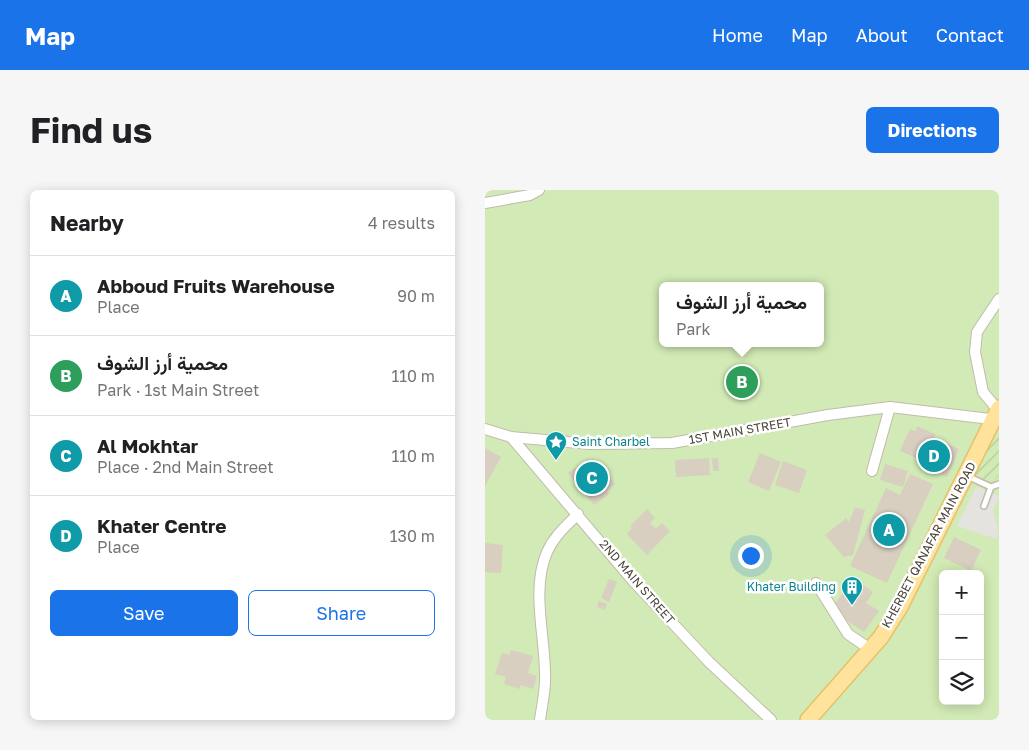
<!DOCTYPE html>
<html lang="en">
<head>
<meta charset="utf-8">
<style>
  body { margin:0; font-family:"Golos Text",Vazirmatn,sans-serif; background:#f6f6f6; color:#202124 }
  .controls { position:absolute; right:15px; bottom:15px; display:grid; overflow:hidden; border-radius:8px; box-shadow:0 2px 12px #0003 }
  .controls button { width:45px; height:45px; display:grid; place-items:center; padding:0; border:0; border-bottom:1px solid #e0e0e0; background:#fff; color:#202124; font:25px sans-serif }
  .you { position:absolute; left:265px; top:365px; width:18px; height:18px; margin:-12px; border:4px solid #fff; border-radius:50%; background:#1a73e8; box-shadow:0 0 0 8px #1a73e833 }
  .badge { display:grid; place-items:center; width:32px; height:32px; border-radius:50%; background:#1a73e8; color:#fff; font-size:16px; font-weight:700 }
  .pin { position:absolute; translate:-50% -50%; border:2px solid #fff; box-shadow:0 1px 5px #0006 }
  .popup { position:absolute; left:174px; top:92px; width:165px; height:65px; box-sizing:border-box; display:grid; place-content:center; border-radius:8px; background:#fff; filter:drop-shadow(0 1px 4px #0005); font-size:16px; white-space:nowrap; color:#757577 }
  .popup b { font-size:19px; color:#202124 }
  .popup::after { content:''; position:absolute; left:50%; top:100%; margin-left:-10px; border:10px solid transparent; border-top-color:#fff }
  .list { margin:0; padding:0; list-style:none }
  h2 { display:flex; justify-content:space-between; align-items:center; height:65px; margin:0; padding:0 20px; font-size:21px }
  h2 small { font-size:16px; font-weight:400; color:#757577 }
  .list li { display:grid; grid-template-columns:32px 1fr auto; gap:15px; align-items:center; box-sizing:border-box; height:80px; padding:0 20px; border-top:1px solid #e0e0e0 }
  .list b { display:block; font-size:19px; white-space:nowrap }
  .list p { margin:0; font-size:16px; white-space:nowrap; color:#757577 }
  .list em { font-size:16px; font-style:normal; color:#757577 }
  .actions { display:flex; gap:10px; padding:15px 20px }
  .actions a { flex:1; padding:11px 0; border:1px solid #1a73e8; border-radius:8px; text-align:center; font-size:18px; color:#1a73e8 }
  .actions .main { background:#1a73e8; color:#fff }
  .icon { flex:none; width:28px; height:28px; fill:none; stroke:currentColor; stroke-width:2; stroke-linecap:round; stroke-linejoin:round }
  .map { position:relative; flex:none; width:514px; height:530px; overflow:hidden; border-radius:8px }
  header { display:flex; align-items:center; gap:30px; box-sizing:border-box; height:70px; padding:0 25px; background:#1a73e8; color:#fff }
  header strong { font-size:24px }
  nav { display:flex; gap:28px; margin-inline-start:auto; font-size:18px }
  .intro { display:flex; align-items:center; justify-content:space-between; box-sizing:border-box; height:120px; padding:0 30px }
  h1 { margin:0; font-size:35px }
  .button { padding:12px 22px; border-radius:8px; background:#1a73e8; color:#fff; font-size:18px; font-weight:700 }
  main { display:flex; gap:30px; padding:0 30px }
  aside { flex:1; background:#fff; border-radius:8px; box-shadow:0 2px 12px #0003 }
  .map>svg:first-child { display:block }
  .green { fill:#d2eab5; fill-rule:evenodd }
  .garden { fill:url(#garden-furrows) }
  .parking { fill:#e5e3e0 }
  .building { fill:#d8cfc1 }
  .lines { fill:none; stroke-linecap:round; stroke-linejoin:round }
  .lane-casing { stroke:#c2bbae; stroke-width:8 }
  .street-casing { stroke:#c2bbae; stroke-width:12 }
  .primary-casing { stroke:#e6c16a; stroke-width:18 }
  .lane { stroke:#fff; stroke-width:5 }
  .street { stroke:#fff; stroke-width:10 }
  .primary { stroke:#ffe39c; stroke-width:15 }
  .labels { text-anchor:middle; stroke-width:5; stroke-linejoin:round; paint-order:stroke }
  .street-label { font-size:12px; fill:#4b4439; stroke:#fff }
  .culture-label { font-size:12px; fill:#0d838f; stroke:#fff; text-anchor:start }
</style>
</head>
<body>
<header>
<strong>Map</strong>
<nav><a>Home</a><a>Map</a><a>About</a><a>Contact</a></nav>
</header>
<div class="intro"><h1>Find us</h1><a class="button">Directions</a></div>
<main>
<aside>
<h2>Nearby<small>4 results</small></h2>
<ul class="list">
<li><span class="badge" style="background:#0f9aa8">A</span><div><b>Abboud Fruits Warehouse</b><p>Place</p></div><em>90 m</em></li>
<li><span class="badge" style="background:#2e9e5b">B</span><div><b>محمية أرز الشوف</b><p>Park · 1st Main Street</p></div><em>110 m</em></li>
<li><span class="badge" style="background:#0f9aa8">C</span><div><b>Al Mokhtar</b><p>Place · 2nd Main Street</p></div><em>110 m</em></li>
<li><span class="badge" style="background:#0f9aa8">D</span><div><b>Khater Centre</b><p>Place</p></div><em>130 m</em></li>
</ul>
<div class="actions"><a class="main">Save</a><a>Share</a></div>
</aside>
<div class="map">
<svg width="514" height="530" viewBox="0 0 514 530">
  <defs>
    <pattern id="garden-furrows" width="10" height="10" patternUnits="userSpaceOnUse" patternTransform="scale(1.25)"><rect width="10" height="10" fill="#d2eab5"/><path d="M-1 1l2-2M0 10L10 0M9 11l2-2" fill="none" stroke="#b6ca9c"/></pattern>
  </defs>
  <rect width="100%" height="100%" fill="#f6f3ec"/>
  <path class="green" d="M 0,0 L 514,0 L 514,530 L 0,530 ZM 178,96 L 336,96 L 336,153 L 178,153 ZM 458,384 L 495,384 L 495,511 L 458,511 Z"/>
  <polygon class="garden" points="507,246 514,246 514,286 507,292 488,285"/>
  <polygon class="parking" points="491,297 514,306 508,320 513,339 512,349 472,336"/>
  <g class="building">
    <polygon points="432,236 450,244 449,248 474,259 462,287 439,277 441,272 415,261 425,239 431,241"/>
    <polygon points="0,258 16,267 0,296"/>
    <polygon points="275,263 296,272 284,301 263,292"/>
    <polygon points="224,268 225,285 191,287 190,270"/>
    <polygon points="227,268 233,268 234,281 228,281"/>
    <polygon points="103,269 106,273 111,270 130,294 122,301 124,304 109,315 83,283"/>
    <polygon points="298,271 322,280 314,303 290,295"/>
    <polygon points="400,274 423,281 418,297 395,290"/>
    <polygon points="425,284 448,294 402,393 365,376 401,298 415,305"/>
    <polygon points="370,317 380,320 368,365 359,367 340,345 361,328 364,332"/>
    <polygon points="162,319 170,328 165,333 171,339 177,333 185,341 162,365 142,344 147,338 145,336"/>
    <polygon points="469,347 496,360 486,381 459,368"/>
    <polygon points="0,353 18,355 16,383 0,382"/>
    <polygon points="368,388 388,402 381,413 394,421 379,442 346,420"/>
    <polygon points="124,389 132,392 124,412 116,408"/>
    <polygon points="114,411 122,414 120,420 112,417"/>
    <polygon points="26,460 48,466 43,483 52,486 48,499 36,495 34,499 19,494 21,487 10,484 17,463 24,465"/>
  </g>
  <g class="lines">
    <g class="lane-casing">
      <g id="lane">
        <polyline points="482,286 506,297 514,294"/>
        <polyline points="499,316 506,297"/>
      </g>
    </g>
    <g class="street-casing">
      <g id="street">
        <polyline points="0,13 45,5 54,0"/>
        <polyline points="513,220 498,202 490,162 492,142 514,109"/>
        <polyline points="0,239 26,247 105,254 187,253 343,225 405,217 514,230"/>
        <polyline points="26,247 149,392 224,472 286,530"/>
        <polyline points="387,281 405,217"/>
        <polyline points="331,393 363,444 385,459"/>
        <path d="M 55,530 C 57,515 61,499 60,484 C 60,446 46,399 62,362 C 69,346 81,336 93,324"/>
      </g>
    </g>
    <g class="primary-casing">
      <polyline id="primary" points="323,530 396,447 415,417 514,218"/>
    </g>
    <use href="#lane" class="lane"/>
    <use href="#street" class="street"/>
    <use href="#primary" class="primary"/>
  </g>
  <defs>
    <g id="sight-pin" transform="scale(1.125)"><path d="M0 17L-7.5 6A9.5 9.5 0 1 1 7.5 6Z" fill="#0f9aa8" stroke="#fff"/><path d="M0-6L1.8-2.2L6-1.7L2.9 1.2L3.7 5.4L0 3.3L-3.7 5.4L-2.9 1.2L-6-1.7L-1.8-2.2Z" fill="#fff"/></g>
    <g id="building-pin" transform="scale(1.125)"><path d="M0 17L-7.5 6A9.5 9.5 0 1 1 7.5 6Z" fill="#0f9aa8" stroke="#fff"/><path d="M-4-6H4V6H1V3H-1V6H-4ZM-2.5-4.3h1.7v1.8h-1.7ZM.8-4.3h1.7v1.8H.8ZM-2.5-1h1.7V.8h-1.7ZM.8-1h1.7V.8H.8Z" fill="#fff"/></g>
  </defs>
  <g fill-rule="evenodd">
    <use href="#sight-pin" x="71" y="252"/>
    <use href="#building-pin" x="367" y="397"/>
  </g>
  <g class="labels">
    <g class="street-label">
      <text transform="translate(255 241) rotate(-10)" y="4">1ST MAIN STREET</text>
      <text transform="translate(444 355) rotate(-62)" y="4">KHERBET QANAFAR MAIN ROAD</text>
      <text transform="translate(152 392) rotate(49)" y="4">2ND MAIN STREET</text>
    </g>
    <g class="culture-label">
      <text x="87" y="256">Saint Charbel</text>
      <text x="351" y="401" text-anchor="end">Khater Building</text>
    </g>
  </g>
</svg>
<div class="controls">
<button>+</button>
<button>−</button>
<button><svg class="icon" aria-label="layers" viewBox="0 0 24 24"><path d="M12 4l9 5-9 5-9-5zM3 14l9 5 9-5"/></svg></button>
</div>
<div class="you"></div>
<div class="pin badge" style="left:404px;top:340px;background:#0f9aa8">A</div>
<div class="pin badge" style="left:257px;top:192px;background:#2e9e5b">B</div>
<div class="popup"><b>محمية أرز الشوف</b>Park</div>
<div class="pin badge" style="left:107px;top:288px;background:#0f9aa8">C</div>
<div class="pin badge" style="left:449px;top:266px;background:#0f9aa8">D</div>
</div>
</main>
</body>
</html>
